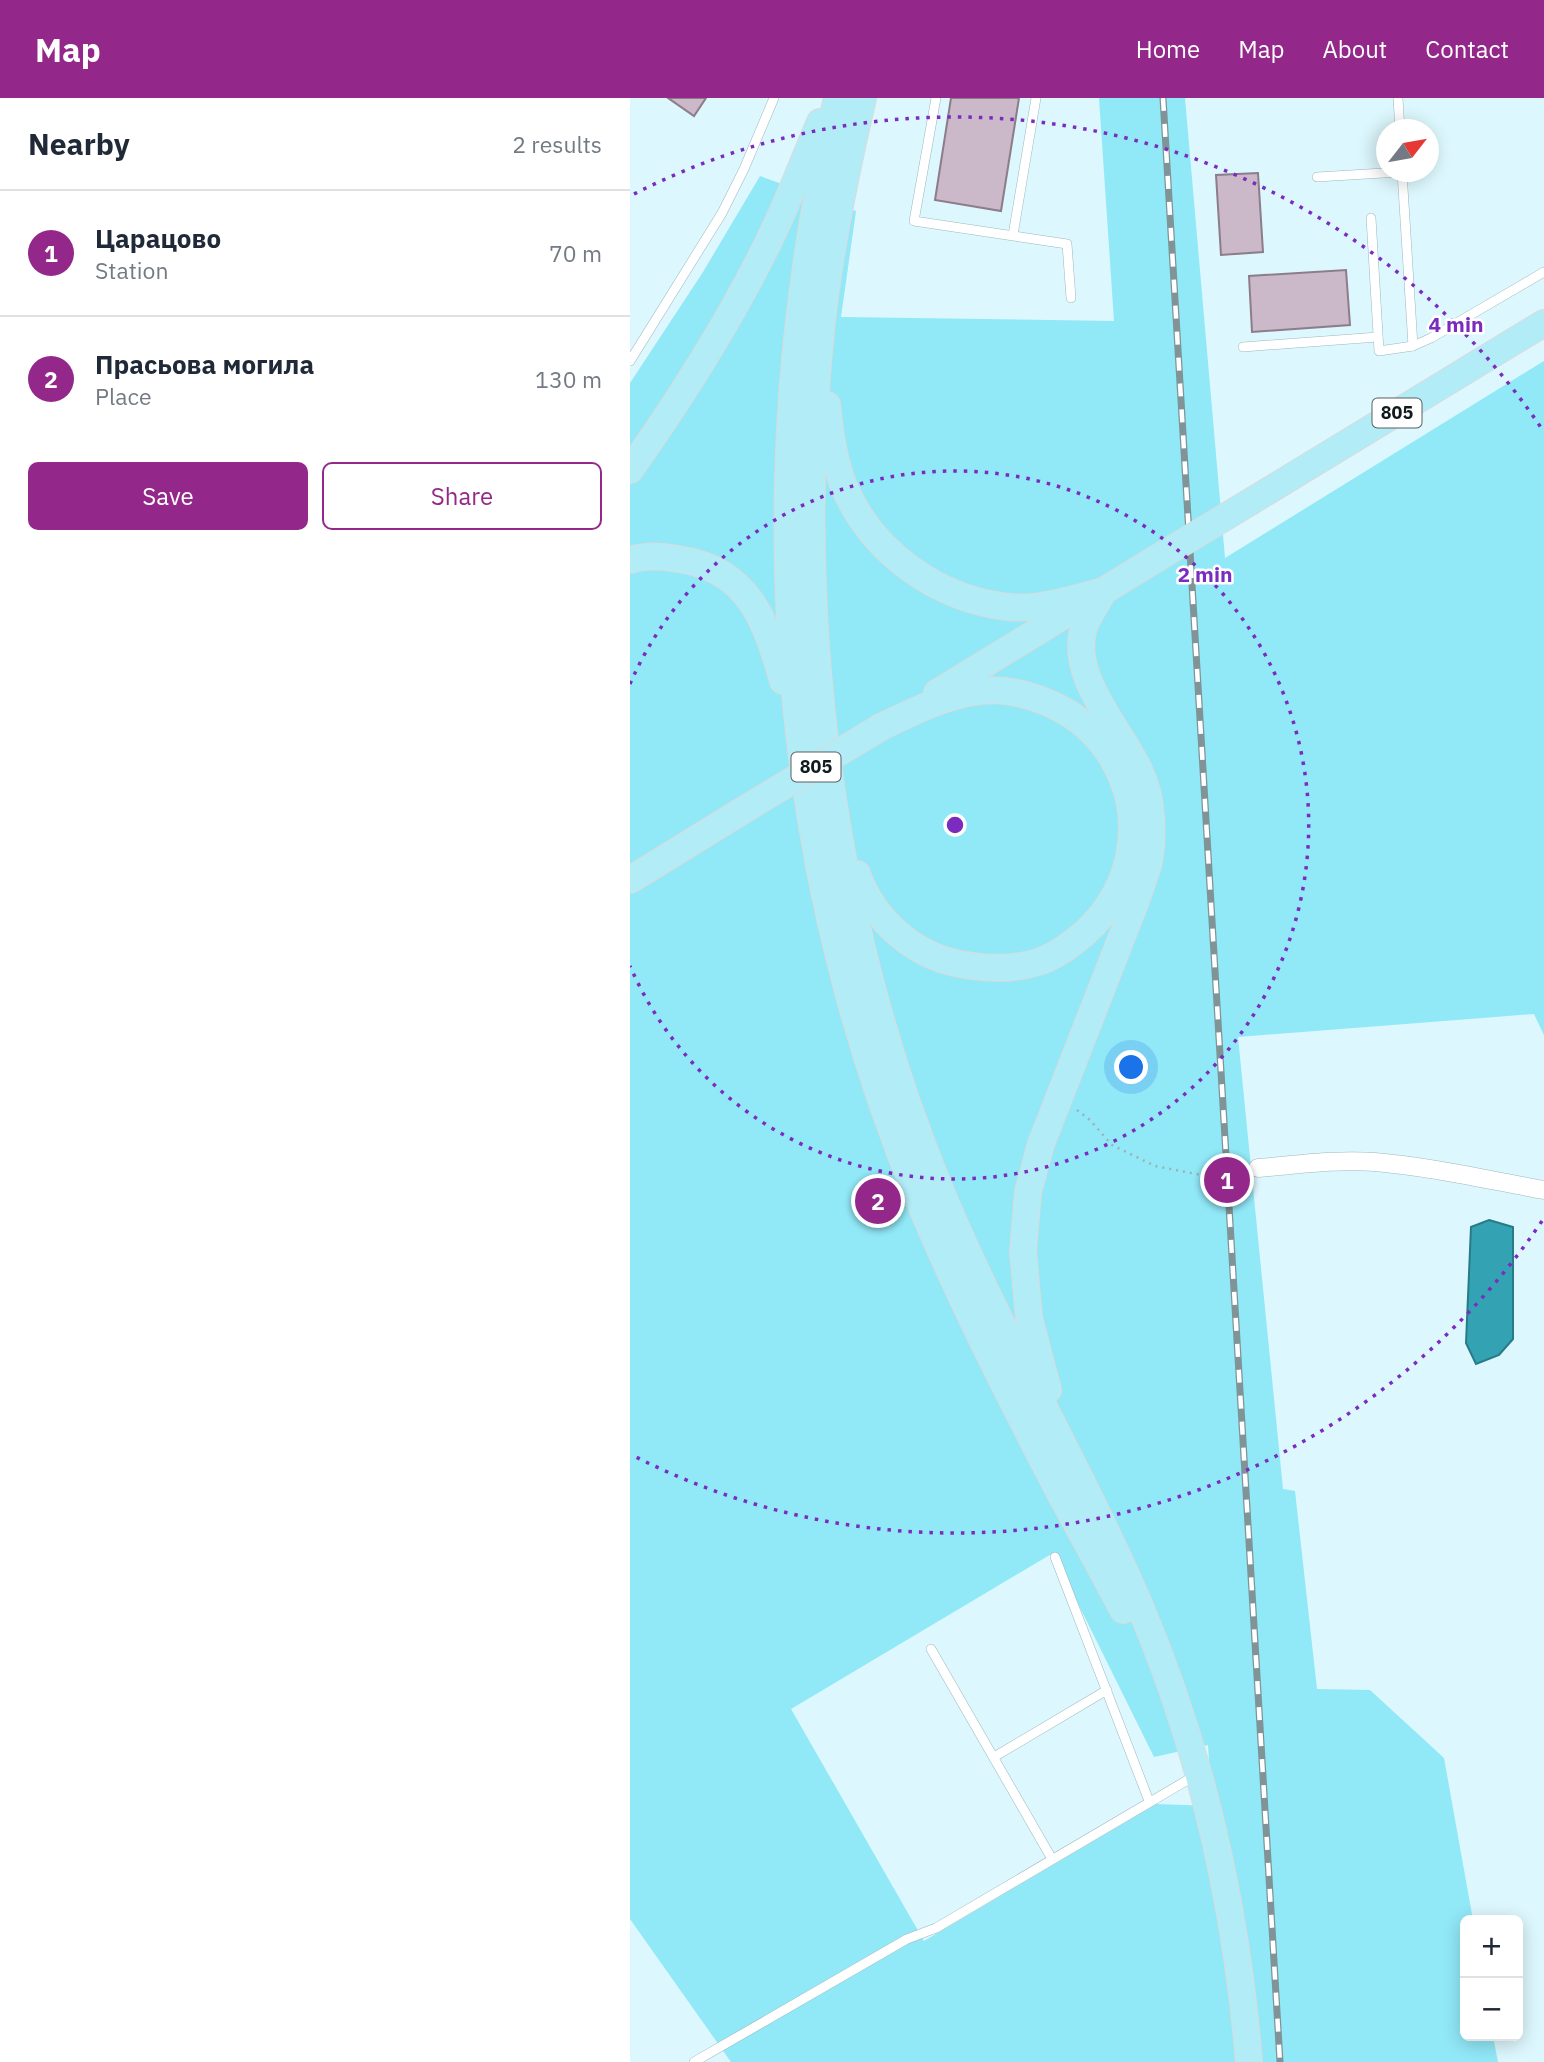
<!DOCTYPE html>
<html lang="en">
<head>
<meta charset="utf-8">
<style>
  body { margin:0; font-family:"IBM Plex Sans",sans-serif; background:#f2f2f3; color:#1f2937 }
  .controls { position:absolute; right:21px; bottom:21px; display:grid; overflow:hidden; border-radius:10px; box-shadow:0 4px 18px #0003 }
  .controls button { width:63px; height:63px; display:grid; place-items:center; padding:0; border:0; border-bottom:2px solid #e0e1e3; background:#fff; color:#1f2937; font:35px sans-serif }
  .compass { position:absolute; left:746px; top:21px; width:63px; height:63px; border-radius:50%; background:#fff; box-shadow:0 4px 18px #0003; rotate:59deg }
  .you { position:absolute; left:502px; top:970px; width:24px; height:24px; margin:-18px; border:5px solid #fff; border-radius:50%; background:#1a73e8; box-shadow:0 0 0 10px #1a73e833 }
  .badge { display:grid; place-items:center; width:46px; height:46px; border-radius:50%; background:#94288a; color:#fff; font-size:23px; font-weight:700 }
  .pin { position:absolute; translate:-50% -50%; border:4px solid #fff; box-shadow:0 2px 7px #0006 }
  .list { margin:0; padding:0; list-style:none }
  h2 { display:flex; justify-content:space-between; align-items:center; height:91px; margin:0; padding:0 28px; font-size:30px }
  h2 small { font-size:23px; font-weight:400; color:#747a83 }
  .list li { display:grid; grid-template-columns:46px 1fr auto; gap:21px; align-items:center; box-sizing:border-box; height:126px; padding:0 28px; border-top:2px solid #e0e1e3 }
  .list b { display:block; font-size:26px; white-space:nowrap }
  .list p { margin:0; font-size:23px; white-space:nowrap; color:#747a83 }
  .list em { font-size:23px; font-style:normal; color:#747a83 }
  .actions { display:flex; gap:14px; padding:21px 28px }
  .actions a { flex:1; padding:16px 0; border:2px solid #94288a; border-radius:10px; text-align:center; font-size:24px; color:#94288a }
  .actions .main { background:#94288a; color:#fff }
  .map { position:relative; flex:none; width:914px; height:1964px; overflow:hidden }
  header { display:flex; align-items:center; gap:42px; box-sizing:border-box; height:98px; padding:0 35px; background:#94288a; color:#fff }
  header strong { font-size:33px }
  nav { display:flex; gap:38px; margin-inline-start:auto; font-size:24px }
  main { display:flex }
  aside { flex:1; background:#fff }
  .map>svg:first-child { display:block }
  .green { fill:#91e8f7; fill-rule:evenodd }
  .water { fill:#33a3b4; stroke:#297a87; stroke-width:2 }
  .building { fill:#cbb8c8; stroke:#8d7c8a; stroke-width:2 }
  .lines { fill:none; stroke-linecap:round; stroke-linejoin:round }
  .service-casing { stroke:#9db8bd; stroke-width:10 }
  .minor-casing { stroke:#9db8bd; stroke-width:19 }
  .primary-casing { stroke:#d9dbdb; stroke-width:28 }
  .path { stroke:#9cb1b6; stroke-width:2.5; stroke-dasharray:2 5; stroke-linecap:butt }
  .service { stroke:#fff; stroke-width:9 }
  .minor { stroke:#fff; stroke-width:18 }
  .primary { stroke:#b2ecf7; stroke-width:26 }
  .rail-casing { stroke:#809397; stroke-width:7 }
  .rail { stroke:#fff; stroke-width:4.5; stroke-dasharray:13; stroke-linecap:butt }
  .primary-bridge-casing { stroke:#d9dbdb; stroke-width:28; stroke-linecap:butt }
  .primary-bridge { stroke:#b2ecf7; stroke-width:26 }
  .ring { fill:none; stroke:#7b2cbf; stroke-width:3.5; stroke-dasharray:3.5 7 }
  .labels { text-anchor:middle; stroke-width:5; stroke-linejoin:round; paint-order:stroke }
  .shield { fill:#fff; stroke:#585f61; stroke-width:2 }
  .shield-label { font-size:18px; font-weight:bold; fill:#111b1d }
  .centre { fill:#7b2cbf; stroke:#fff; stroke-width:3.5 }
  .ring-label { font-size:21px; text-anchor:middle; font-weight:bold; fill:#7b2cbf; stroke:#fff; stroke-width:5; stroke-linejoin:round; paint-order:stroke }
</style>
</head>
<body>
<header>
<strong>Map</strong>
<nav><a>Home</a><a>Map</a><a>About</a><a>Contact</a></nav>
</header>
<main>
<aside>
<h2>Nearby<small>2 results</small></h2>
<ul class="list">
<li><span class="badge">1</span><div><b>Царацово</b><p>Station</p></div><em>70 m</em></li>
<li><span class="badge">2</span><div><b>Прасьова могила</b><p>Place</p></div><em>130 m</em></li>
</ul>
<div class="actions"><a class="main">Save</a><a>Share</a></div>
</aside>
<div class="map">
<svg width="914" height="1964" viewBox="0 0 914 1964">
  <rect width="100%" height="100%" fill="#dcf7fd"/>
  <path class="green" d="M 469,0 L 555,0 L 595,460 L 914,263 L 914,937 L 904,916 L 608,939 L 653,1391 L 665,1393 L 687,1591 L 740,1592 L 814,1660 L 843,1822 L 835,1822 L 835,1938 L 863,1938 L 868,1964 L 101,1964 L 0,1821 L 0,285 L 73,174 L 130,78 L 226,113 L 211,219 L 484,223 ZM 423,1455 L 524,1659 L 578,1647 L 582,1708 L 526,1706 L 294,1843 L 161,1611 Z"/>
  <polygon class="water" points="859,1122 883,1129 883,1241 869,1257 846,1266 836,1245 841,1129"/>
  <g class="building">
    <polygon points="38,0 76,0 64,18"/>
    <polygon points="321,0 389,0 371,113 305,102"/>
    <polygon points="628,75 633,154 591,157 586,77"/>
    <polygon points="716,172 720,227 622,234 619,178"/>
  </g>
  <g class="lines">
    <g class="service-casing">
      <g id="service">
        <polyline points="306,0 284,123 437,146 441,200"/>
        <polyline points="768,0 770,32"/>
        <polyline points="772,74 783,248"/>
        <polyline points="687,79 770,74"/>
        <polyline points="741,120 749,253 783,248 801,240 914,174"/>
        <polyline points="383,137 406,0"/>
        <polyline points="613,249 748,239"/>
        <polyline points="0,263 92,115 114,71 144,0"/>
        <polyline points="425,1459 519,1703"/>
        <polyline points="301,1551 422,1761"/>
        <polyline points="364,1659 477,1592"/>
        <polyline points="64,1964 277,1841 306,1830 566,1677"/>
      </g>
    </g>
    <g class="minor-casing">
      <path id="minor" d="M 628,1070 C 666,1067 706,1061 745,1064 C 802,1069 858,1082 914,1092"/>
    </g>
    <g class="primary-casing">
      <g id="primary">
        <path d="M 207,0 C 198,39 191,78 184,117 C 128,446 160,790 288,1100 C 326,1192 372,1283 418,1372 C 442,1419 469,1465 493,1512"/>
        <path d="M 233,0 C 215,77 199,154 191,232 C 162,516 200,825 309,1089 C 368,1232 448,1365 509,1506 C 571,1651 606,1807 619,1964"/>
        <path d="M 197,307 C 200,335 204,365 215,391 C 244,456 308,501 378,509 C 410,512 443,501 473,493"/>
        <path d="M 0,372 C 55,294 106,214 146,128 C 162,94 175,59 190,24"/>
        <polyline points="620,404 914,225"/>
        <path d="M 0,462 C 15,457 33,458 48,461 C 119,471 136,523 153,583"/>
        <polyline points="307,595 524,462"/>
        <path d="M 227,776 C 243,821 282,857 330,866 C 356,871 383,872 408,864 C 421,860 435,851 445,843 C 501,801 519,725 484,663 C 470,638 449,619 423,607 C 401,597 374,590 350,593 C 315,597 283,614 251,629"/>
        <polyline points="0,782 120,708"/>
        <path d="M 418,1292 L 399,1220 L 393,1153 L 398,1094 L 411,1046 L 507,800 C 511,786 518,772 520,758 C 523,735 522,706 514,684 C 497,636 435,580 455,526 C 460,515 468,504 473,493"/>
      </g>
    </g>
    <polyline class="path" points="447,1012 460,1022 482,1047 525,1068 597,1082 615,1075"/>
    <use href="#service" class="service"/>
    <use href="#minor" class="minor"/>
    <use href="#primary" class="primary"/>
    <g class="rail-casing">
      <polyline id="rail" points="533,0 650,1964"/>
    </g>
    <use href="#rail" class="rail"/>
    <g class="primary-bridge-casing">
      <g id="primary-bridge">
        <polyline points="524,462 620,404"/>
        <polyline points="120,708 251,629"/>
      </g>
    </g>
    <use href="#primary-bridge" class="primary-bridge"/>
  </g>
  <g class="ring">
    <path d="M0 586A354 354 0 1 1 0 868"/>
    <path d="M912 1123A708 708 0 0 1 4 1358M4 96A708 708 0 0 1 912 331"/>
  </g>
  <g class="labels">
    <g class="shield">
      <rect x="742.5" y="300.5" width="49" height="29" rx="5"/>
      <rect x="161.5" y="654.5" width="49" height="29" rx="5"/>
    </g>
    <g class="shield-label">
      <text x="767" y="321">805</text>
      <text x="186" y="675">805</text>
    </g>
  </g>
  <circle cx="325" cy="727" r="10" class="centre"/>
  <g class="ring-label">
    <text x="826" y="234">4 min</text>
    <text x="575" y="484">2 min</text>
  </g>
</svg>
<div class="controls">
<button>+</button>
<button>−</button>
</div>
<svg class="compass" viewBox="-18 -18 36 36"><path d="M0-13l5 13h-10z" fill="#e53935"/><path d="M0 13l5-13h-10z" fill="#747a83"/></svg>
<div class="you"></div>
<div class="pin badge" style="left:597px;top:1082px">1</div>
<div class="pin badge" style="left:248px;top:1103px">2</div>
</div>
</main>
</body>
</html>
